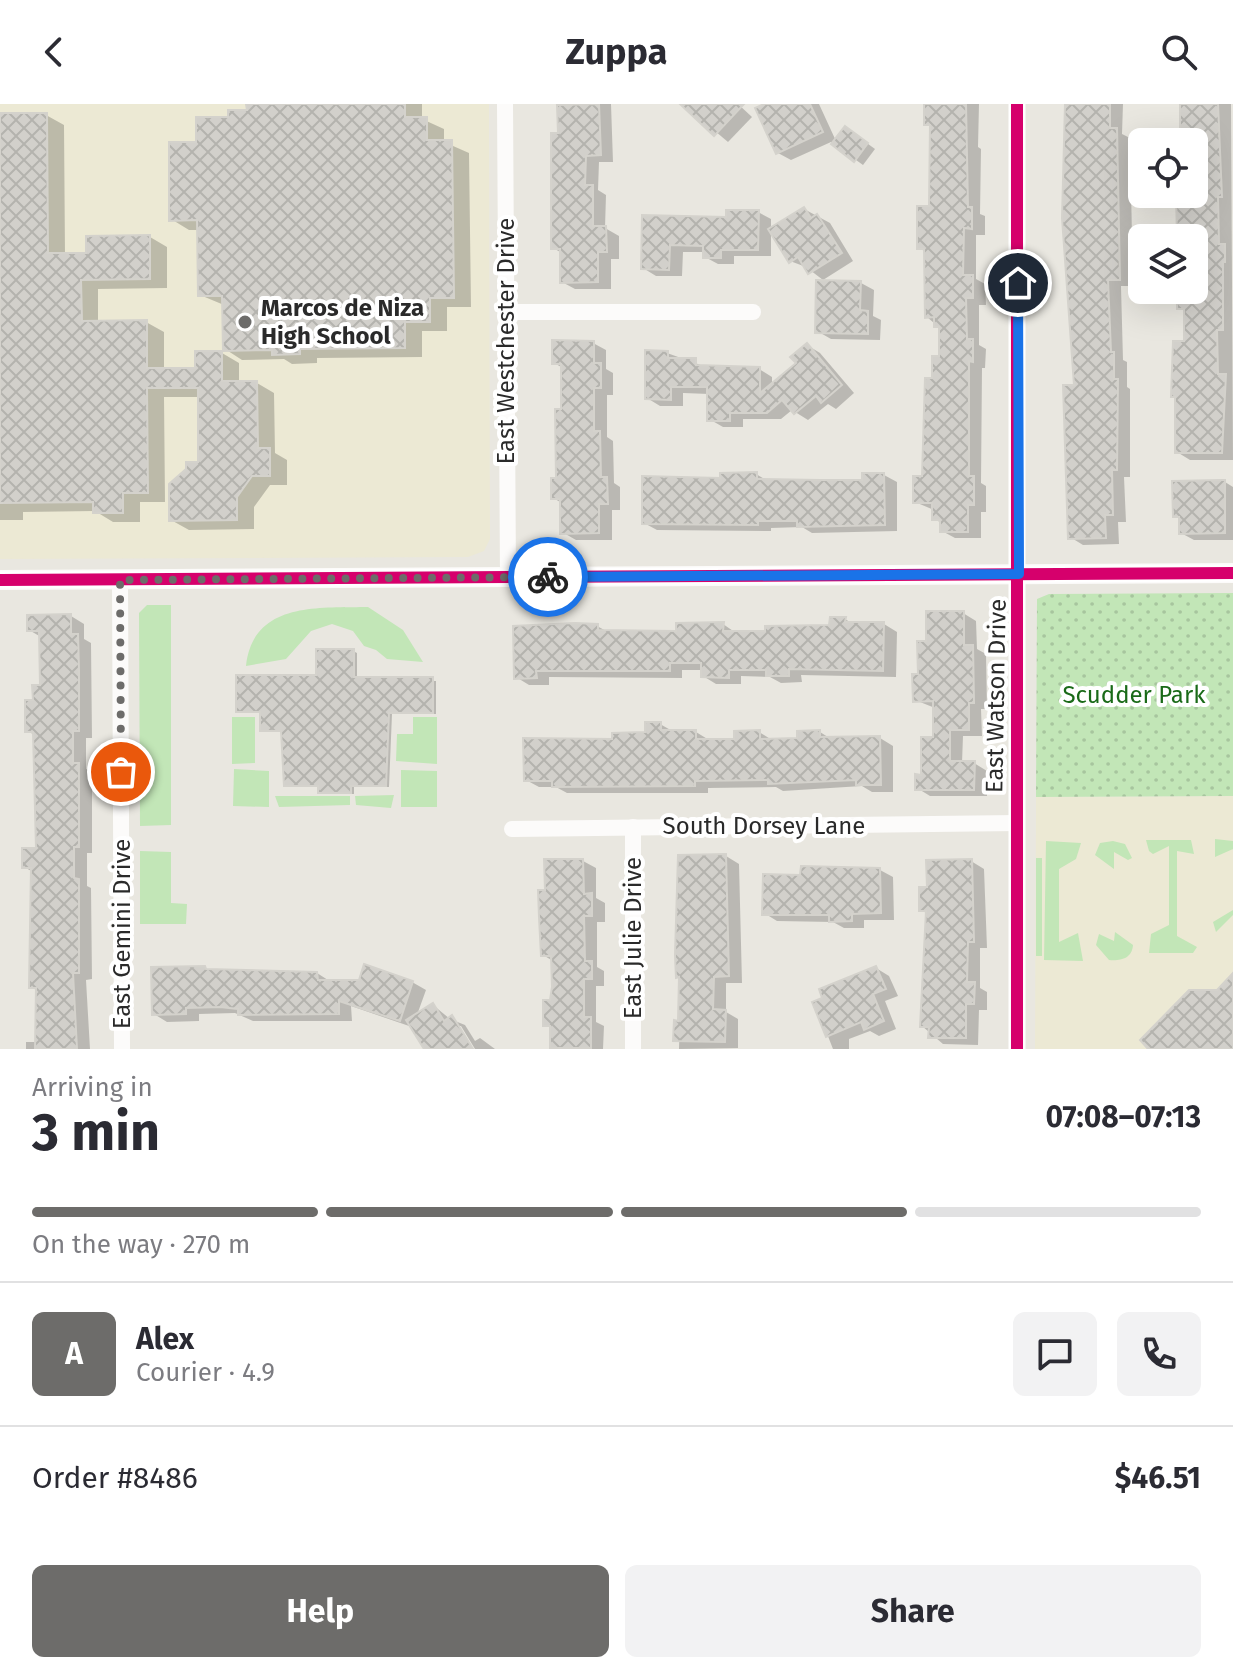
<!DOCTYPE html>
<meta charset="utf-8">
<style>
:root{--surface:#fff;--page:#f2f2f3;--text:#2b2b33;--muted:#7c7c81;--line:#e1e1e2;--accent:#6d6c6a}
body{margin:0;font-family:"Fira Sans",sans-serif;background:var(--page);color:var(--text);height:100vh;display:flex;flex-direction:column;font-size:30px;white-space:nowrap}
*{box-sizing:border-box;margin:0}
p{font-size:26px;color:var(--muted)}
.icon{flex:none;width:44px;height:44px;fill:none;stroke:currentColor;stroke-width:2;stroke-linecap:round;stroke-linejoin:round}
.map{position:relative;height:945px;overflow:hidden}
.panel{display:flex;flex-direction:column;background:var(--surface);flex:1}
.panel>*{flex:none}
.fabs{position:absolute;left:1128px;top:24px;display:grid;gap:16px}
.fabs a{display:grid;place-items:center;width:80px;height:80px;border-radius:12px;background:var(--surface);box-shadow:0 8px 32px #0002;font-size:40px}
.pin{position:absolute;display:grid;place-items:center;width:68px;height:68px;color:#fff;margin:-34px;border:4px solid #fff;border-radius:50%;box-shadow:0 2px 8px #0007}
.courier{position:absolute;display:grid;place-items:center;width:80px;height:80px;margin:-40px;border:6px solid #1a73e8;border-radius:50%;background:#fff;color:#222;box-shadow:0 2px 10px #0007}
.summary em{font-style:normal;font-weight:700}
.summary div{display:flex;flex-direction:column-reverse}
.summary{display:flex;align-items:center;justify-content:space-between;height:136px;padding:0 32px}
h1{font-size:52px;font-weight:700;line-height:60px}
.bar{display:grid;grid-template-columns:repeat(4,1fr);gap:12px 8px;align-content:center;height:96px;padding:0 32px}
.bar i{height:10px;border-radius:6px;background:var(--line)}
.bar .selected{background:var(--accent)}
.bar p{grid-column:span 4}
.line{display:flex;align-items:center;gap:20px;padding:0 32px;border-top:2px solid var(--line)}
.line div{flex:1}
.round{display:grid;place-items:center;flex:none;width:84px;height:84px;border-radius:12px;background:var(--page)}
.button{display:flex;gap:16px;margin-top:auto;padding:16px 32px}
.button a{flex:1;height:92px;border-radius:12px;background:var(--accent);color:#fff;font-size:32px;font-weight:700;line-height:92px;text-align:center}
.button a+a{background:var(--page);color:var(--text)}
header{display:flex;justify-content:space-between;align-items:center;height:104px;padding:0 32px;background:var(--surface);font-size:36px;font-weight:700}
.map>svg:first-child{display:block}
.education{fill:#ece9d4}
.grass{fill:#c2e6b7}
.park{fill:url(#park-dots)}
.shadow{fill:#0003}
.building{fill:url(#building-cross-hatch);stroke:#d4d2cc;stroke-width:2}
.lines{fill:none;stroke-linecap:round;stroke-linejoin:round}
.minor{stroke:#fcfbfa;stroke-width:16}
.tertiary{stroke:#fcfbfa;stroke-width:20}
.cycleway-casing{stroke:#fff;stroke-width:17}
.cycleway{stroke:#d6006c;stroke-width:12}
.done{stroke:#6d6c6a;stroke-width:8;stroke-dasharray:0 14.4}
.route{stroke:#1a73e8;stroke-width:10}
.poi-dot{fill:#6d6c6a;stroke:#fff;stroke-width:3}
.labels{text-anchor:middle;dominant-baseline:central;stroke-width:8;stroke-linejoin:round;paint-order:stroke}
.poi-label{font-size:24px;font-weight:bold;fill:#2a2a2a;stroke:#fff;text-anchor:start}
.street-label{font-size:24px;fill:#2a2a2a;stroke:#fff}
.park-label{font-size:24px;fill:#1a6a18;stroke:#fff}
</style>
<header><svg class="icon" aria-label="back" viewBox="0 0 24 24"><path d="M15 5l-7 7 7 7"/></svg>Zuppa<svg class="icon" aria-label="search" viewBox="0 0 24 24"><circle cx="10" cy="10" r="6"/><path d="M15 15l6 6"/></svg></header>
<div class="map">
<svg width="1233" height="945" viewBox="0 0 1233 945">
<defs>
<pattern id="park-dots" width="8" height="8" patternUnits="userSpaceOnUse" patternTransform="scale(2)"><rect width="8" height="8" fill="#c2e6b7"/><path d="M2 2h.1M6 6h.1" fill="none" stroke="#a7c59e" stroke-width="1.8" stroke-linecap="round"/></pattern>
<pattern id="building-cross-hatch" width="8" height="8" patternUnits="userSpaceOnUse" patternTransform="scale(2)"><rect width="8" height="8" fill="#d2d0cb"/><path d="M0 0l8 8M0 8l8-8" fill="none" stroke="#b4b3ae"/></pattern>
</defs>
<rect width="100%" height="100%" fill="#e9e7e0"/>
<g class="education">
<path d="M0 0H489L490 435 484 447 468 453 0 455Z"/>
<path d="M1233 692V945H1035L1036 693Z"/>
</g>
<g class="grass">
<path d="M147 501H171V721L140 722 139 509Z"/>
<path d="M368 503 403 526 423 558 387 555 376 546 364 542 353 527 332 520 311 527 286 555 246 562C253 497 320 504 368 503Z"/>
<path d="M232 613H255V659L232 660Z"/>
<path d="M413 613H437V660L396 657 397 630H413Z"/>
<path d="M234 665 269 667V703L233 702Z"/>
<path d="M401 666 437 667V703H401Z"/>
<path d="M394 691 391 704 356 701 355 692Z"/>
<path d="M275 692H350V701L279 703Z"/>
<path d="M1215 735 1233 737V811L1216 828 1213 818 1233 806V745L1215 753Z"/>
<path d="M1146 736H1191L1194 750 1177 747V832L1197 843 1193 849H1149L1151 830 1169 821V742L1153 750 1149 747Z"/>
<path d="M1046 737 1081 739 1076 755 1059 765V838L1078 829 1083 857 1044 856Z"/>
<path d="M1113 737 1125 740 1132 754 1128 756 1114 748V765L1095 751 1100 739Z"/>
<path d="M140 747 171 748V799L187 800 186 820H140Z"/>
<rect x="1036" y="754" width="6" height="98"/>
<path d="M1115 828 1133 841C1132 855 1120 857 1109 856L1096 841 1099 830 1114 837Z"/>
</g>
<path class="park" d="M1233 489V692L1036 693 1037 495 1049 490Z"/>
<g class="shadow">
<path d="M248 0H422V15L444 25V38L469 49 471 203H447V227H422V253L317 254V259L292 260 284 255 242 256 225 245 224 201 200 191 199 126H189L171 115 198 40 230 15 249 8Z"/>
<path d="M559 0H611L613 58H599L598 86 606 91 605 124 619 132V155H611V185H575L562 178V149L553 144Z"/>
<path d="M683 0H738L752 13 728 38Z"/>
<path d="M769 0H819L836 37 853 29 875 45 863 61 831 38 791 56 778 49Z"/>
<path d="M926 0H987H979L978 43 981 45 980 110 985 112V131H976V175L985 180 986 201H979V241L986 245 985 264H982L981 379 986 382V408H981V434H955L942 427V419L934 415V406L915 398 924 374 941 254V225L927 213 926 148 919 144 931 104 932 23 926 20Z"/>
<path d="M1067 0H1123L1122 30 1130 34 1133 182H1121L1123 256 1127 258V283L1130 285V373H1124L1126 418H1118L1119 440 1083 441 1070 433 1076 283 1063 90Z"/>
<path d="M1182 0H1231L1233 356H1190L1177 348V295L1173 292 1186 239V208L1179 203V186H1194V134H1179L1178 90H1194V38H1178L1182 35Z"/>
<path d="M0 11H46L64 21 65 151H88L150 133 167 143V184L98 185V218H146L164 228V266H197L222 249 239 259V279H257L274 289 275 349 287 356V381H270L254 403V425L189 426 171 416 200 360V293H164L165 398H140V418H113L95 407 23 408V416H0Z"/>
<path d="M804 105 830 119 853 157 823 176 806 163 790 157 771 126V152H734V160H718L705 153V148H683L682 172H656L643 164 644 113 728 115 758 108 771 115V126Z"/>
<path d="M861 179 874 186 873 212 881 216 880 236 831 235 817 227Z"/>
<path d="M593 239 606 246V265L613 269V291H607V333L613 337 614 379 620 383V406H612V436H576L562 428V399L553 394 558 376 563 264 554 259Z"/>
<path d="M807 241 820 249 854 289 836 305 828 300 808 316 792 306 781 315H743V323H723L709 315V290L683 289V302H660L647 294 667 249 709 264 759 265 772 273V281L799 259Z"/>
<path d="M756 370 768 377 864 378 884 371 897 378V427L812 429 802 423 771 424V427L657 426 644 419 722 376Z"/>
<path d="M1225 378 1233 383V436H1194L1181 429V416L1175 412Z"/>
<path d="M963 509 976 517 977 545 986 550 987 605H981L982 632H963L962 659H974L987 667V692H930L917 684 935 635V604L915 596 928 539Z"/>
<path d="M71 512 84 520V535L91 539 92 634H86V665L92 668V749H87V782L91 784 92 875 86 876 90 945H26V938H37L38 887 31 883 33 768 24 763 38 746 35 631 27 627 42 583 41 533 29 526Z"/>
<path d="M845 515 853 520H884L897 528 896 573 801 571 802 578 781 579 770 573 741 572V580H716L703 572V566H682V574L549 573V581H529L516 573 597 522 608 528 678 529 723 520 736 529 831 523Z"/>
<path d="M353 547 357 549V575L436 577V610H392L389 683H354V690H324L320 682H289L286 680 283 628 262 626V609L238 607 318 573Z"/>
<path d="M660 620 674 628H696L709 636 736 637 759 628 772 636H799L820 628 831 635 880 634 893 642V688H872L862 682 783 687 776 683 708 684V689H567L556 683H539L526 676 614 637 647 630Z"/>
<path d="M726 752 739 760 742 879H726V908L738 915V944L679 945 681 874 678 872Z"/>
<path d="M583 757 596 764V794L605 799V818H597V863L604 867V882H596V918L604 922 603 945H552V925L545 920 552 898 553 857 543 851 547 788Z"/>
<path d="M971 757 984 765 987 844H980V884L987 888V906H979L978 941 943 940 922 922 928 810 921 806 929 785Z"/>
<path d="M880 766 893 773 894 816H864V824H844L833 818 777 817 764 809 802 773Z"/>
<path d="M205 864 211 867 317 869 331 878H412L426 886 417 911 433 901 450 915 465 921 475 937 480 934 495 945H475L461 922H456L471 945H426L412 923 351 902 352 917H253L235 909 199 910V917L167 918 154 910Z"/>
<path d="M876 864 889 872 898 892 885 897 896 925 879 932 870 927 849 935V945H833L815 899Z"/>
</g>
<g class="building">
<path d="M246 0H405V13H427V36H452L454 194H430V218H405V244L300 245V250L272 251V246L223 247 222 192H198L197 116 169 117V38H196V13H228V6H247Z"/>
<path d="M599 0 601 51 586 52 585 81H593V122H606L607 148H598V178L560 179V145H551V29H558L557 1Z"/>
<path d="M680 0H744L714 32Z"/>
<path d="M764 0H810L823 28 776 50 755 4Z"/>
<path d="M924 0H966L968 103H972V125L964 124 963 171H973V194H966L967 235H973V258L969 257V372H974V401H968V428H940V416H932V399H913V372H922L925 274H932V252H939V223H934V213L925 214 924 145H917V102H929L930 21H924Z"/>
<path d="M1065 0H1110V24H1117L1120 176H1108L1111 248H1114V275H1118L1117 366H1112L1113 411H1105L1106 434 1068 435 1063 281H1074L1062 114Z"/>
<path d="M1180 0H1218L1222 93H1218L1219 140H1225V158H1223V226H1217L1218 270H1226L1222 349H1175V293H1171L1173 237H1184V205H1177V186H1194V134H1177L1176 90H1194V38H1180Z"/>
<path d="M0 9H47L48 149H86V132L150 131V175L81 176 82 217 147 216V264H195V247H222V277H257L258 344H270V372H252L237 393V416L169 417V380L186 365V358H198V284H147L148 389H123V409H93V398L0 399Z"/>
<path d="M845 22 868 39 854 58 831 40Z"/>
<path d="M804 103 811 114 817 110 842 149 808 170 798 153 789 159 768 125Z"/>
<path d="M726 106H759L758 146H721V154H703V142L670 141 669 166 641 165 642 111 726 113Z"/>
<path d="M816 176 861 177 860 206 868 207V230L815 229Z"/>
<path d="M552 236 594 237V259H601V284H594V327H600L601 373H607L608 400H599V429L560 430V395H551V374H556L555 305H561V260H552Z"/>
<path d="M807 239 842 281 821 299 816 292 794 310 782 296 767 309H730V317H707V283H671V296L645 295V246L668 247V254H696V261L760 263V289L796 259 790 253Z"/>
<path d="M757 368V375L820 376H862V369H884L885 421 797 423V417H758V421L642 420V372L720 374V369Z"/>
<path d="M1222 376H1225V429L1179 430V413H1173L1172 377Z"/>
<path d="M926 507H964V541H973L974 599H969V626H950V657H975L974 686H915V670L921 671V633H933V597L913 598 912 570H918L917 537H926Z"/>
<path d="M71 510V530H78L79 566V627H73V659H79V743H74V774L79 775V869H73L77 945H35L36 884H29L31 764H22V744H36L33 628H25V596H33L32 581H40L39 527H27V511Z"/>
<path d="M830 513H846L845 518H884L883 567 789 565V572H766V566H729V574L701 573V559H670V567H536L537 574 514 575 513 522 575 519 598 520V526L676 527V519L724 518 723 527H765V522L829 521Z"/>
<path d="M316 545H354V573H433V609H389L386 682H351V689H318V682H284L281 627H260V608H236V571H316Z"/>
<path d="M645 618H661V626H696V635H734V627L760 626V635L797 634V627L820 626V633L880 632 881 681H856V676L768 680V676L695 677V682L552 683V677H524L523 634 612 635V629L645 628Z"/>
<path d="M726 750 729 872 714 873 713 905 726 906 725 938 673 937 674 916 678 917 679 873 676 874 675 851 678 751Z"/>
<path d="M544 755H583L584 790 592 789V812H584L585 857H592V875H584V913H591V944H550V922H543V896H550L552 883 551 852H541L539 813 538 786H545Z"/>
<path d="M972 755 974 838H968L967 878H975L974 900H966V934H928L929 923H920L926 807H919V783H927L926 756Z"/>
<path d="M801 762 880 764 881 809 852 810V817L829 818V811H762L763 770 800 771Z"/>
<path d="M364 860 413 877 400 917 339 897V910L238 911V905L220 903 186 904V910L152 911 151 863 205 862 206 865 317 868 318 876H359Z"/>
<path d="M876 862 886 885 873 890 884 917 864 926 861 918 826 933 812 898 822 894 819 885Z"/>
<path d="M1233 869V945H1148L1140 936 1189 886H1217Z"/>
<path d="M433 899 444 917 452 911 473 945H424L406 916Z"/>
</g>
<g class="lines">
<g class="minor">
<path d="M505 0 508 473"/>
<path d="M1017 0V945"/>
<path d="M506 208H753"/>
<path d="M120 476 122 945"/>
<path d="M633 723V945"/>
<path d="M512 725 1017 719"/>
</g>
<path class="tertiary" d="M0 476 1233 469"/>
<defs>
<g id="cycleway">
<path d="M1017 0V945"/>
<path d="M0 476 1233 469"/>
</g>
</defs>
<use href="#cycleway" class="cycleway-casing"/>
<use href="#cycleway" class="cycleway"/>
</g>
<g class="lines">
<path class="done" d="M121 668 120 476 548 473"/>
<path class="route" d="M548 473 1019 470 1018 179"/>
</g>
<circle class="poi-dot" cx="245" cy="218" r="8"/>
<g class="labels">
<g class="poi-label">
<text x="261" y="204">Marcos de Niza<tspan x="261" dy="28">High School</tspan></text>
</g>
<g class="street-label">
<text transform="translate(506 237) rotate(-90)">East Westchester Drive</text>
<text transform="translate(996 592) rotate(-89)">East Watson Drive</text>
<text x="764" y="722">South Dorsey Lane</text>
<text transform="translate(122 830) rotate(-90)">East Gemini Drive</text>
<text transform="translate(633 834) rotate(-90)">East Julie Drive</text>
</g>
<g class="park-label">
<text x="1134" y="591">Scudder Park</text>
</g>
</g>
</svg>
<div class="fabs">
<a><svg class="icon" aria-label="locate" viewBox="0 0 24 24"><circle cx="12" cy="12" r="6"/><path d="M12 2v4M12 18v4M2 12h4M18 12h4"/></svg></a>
<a><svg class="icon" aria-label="layers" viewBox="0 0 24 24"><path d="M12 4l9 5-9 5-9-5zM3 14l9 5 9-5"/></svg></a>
</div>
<div class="pin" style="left:121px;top:668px;background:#ea580c"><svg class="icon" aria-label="bag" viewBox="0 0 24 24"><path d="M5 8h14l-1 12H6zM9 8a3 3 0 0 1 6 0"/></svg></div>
<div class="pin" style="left:1018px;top:179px;background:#1f2937"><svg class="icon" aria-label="home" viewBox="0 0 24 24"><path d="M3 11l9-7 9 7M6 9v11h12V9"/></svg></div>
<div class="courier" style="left:548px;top:473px"><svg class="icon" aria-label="bike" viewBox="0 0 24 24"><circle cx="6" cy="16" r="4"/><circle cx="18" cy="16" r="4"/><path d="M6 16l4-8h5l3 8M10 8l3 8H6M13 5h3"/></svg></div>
</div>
<section class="panel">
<div class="summary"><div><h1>3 min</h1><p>Arriving in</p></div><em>07:08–07:13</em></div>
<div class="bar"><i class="selected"></i><i class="selected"></i><i class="selected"></i><i></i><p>On the way · 270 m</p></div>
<div class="line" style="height:144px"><b class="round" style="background:var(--accent);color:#fff">A</b><div><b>Alex</b><p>Courier · 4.9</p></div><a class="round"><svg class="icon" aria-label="chat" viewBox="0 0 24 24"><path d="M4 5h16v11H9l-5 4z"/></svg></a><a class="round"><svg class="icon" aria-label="phone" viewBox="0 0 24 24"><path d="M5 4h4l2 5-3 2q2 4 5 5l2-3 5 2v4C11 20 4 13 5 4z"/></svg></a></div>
<div class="line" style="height:104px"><div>Order #8486</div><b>$46.51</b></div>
<div class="button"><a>Help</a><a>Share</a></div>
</section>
